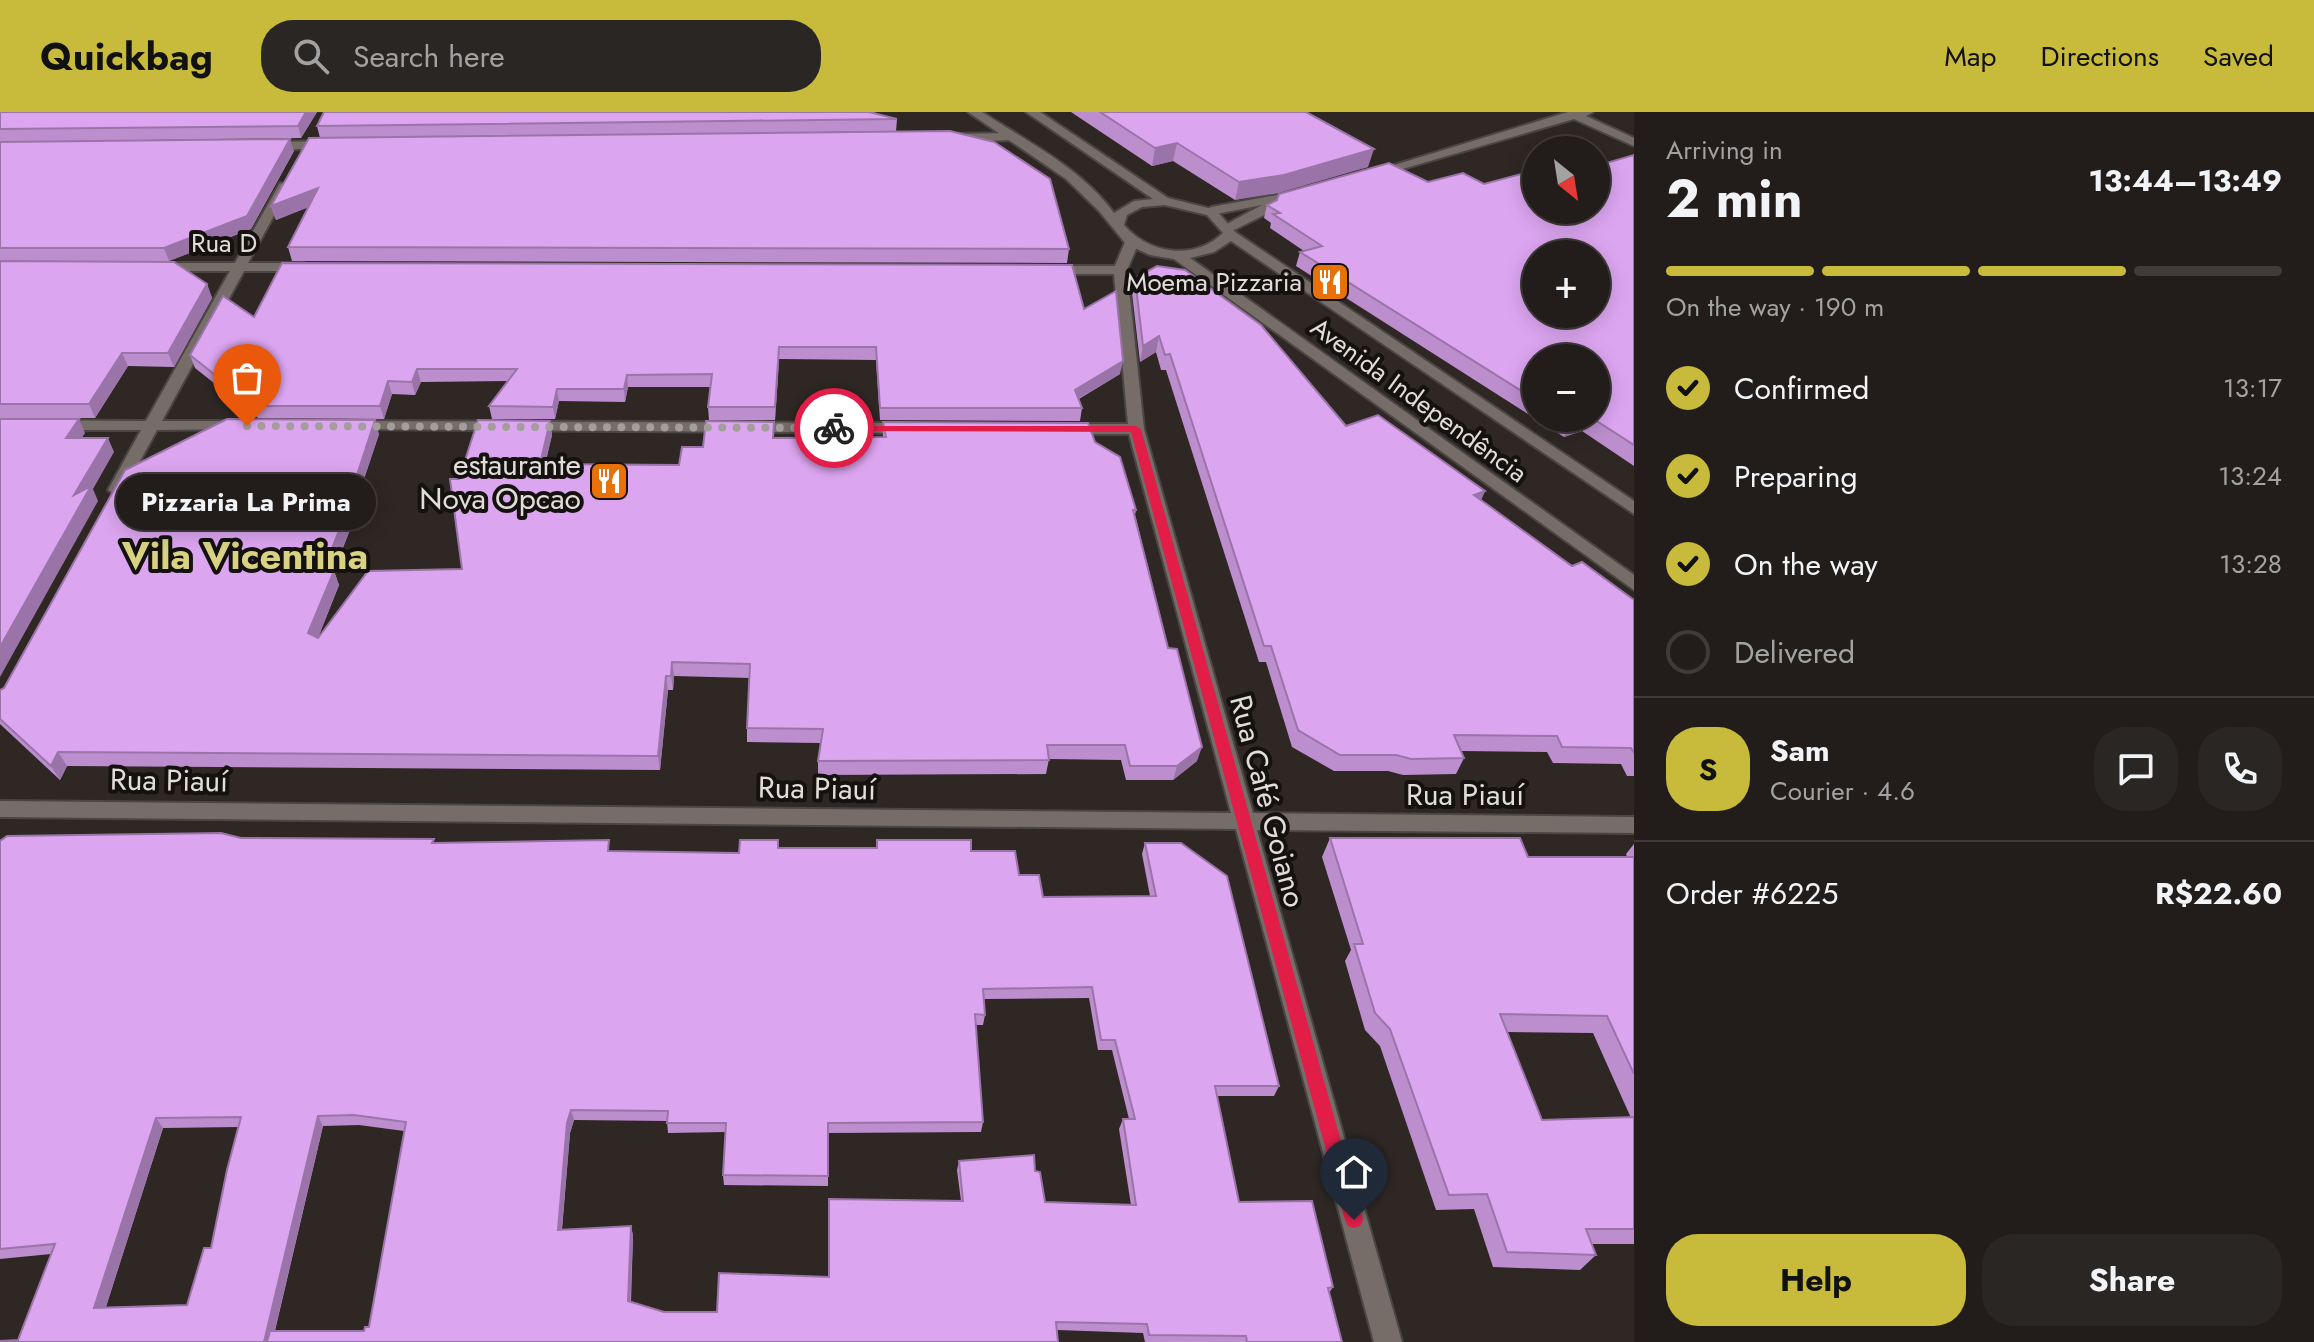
<!DOCTYPE html>
<meta charset="utf-8">
<style>
:root{--surface:#221d1b;--page:#2a2624;--text:#f1f3f6;--muted:#a2a2a3;--line:#3f3b3a;--accent:#c8bb3b}
body{margin:0;font-family:Jost,sans-serif;background:var(--page);color:var(--text);height:100vh;display:flex;flex-direction:column;font-size:30px;white-space:nowrap}
*{box-sizing:border-box;margin:0}
p{font-size:26px;color:var(--muted)}
.icon{flex:none;width:44px;height:44px;fill:none;stroke:currentColor;stroke-width:2;stroke-linecap:round;stroke-linejoin:round}
.map{position:relative;flex:1;overflow:hidden}
.side{display:flex;flex-direction:column;background:var(--surface);width:680px}
.side>*{flex:none}
.needle{width:52px;rotate:150deg}
.tools{position:absolute;left:1522px;top:24px;display:grid;gap:16px}
.tools a{display:grid;place-items:center;width:88px;height:88px;border-radius:50%;background:var(--surface);box-shadow:0 4px 20px #0003,0 0 0 2px var(--line);font-size:40px}
.pin{position:absolute;display:grid;place-items:center;width:68px;height:68px;color:#fff;margin:-82px -34px;border-radius:50% 50% 50% 0;rotate:-45deg;box-shadow:0 0 8px #0007}
.pin .icon{rotate:45deg}
.courier{position:absolute;display:grid;place-items:center;width:80px;height:80px;margin:-40px;border:6px solid #e11d48;border-radius:50%;background:#fff;color:#222;box-shadow:0 2px 10px #0007}
.bubble{position:absolute;height:56px;border-radius:28px;background:var(--surface);box-shadow:0 4px 20px #0003,0 0 0 2px var(--line);font-size:26px;font-weight:700;line-height:56px;text-align:center}
.headline em{font-style:normal;font-weight:700}
.headline div{display:flex;flex-direction:column-reverse}
.headline{display:flex;align-items:center;justify-content:space-between;height:136px;padding:0 32px}
h1{font-size:52px;font-weight:700;line-height:60px}
.bar{display:grid;grid-template-columns:repeat(4,1fr);gap:12px 8px;align-content:center;height:96px;padding:0 32px}
.bar i{height:10px;border-radius:6px;background:var(--line)}
.bar .on{background:var(--accent)}
.bar p{grid-column:span 4}
.line{display:flex;align-items:center;gap:20px;padding:0 32px;border-top:2px solid var(--line)}
.line div{flex:1}
.round{display:grid;place-items:center;flex:none;width:84px;height:84px;border-radius:32px;background:var(--page)}
ol{padding:0 32px;list-style:none}
li{display:flex;align-items:center;gap:24px;height:88px}
li p{margin-inline-start:auto}
li .icon{padding:8px;border-radius:50%;background:var(--accent);color:#111;stroke-width:4}
li:last-child{color:var(--muted)}
li i{width:44px;height:44px;border:4px solid var(--line);border-radius:50%}
.primary-button{display:flex;gap:16px;margin-top:auto;padding:16px 32px}
.primary-button a{flex:1;height:92px;border-radius:32px;background:var(--accent);color:#111;font-size:32px;font-weight:700;line-height:92px;text-align:center}
.primary-button a+a{background:var(--page);color:var(--text)}
header{display:flex;align-items:center;gap:48px;box-sizing:border-box;height:112px;padding:0 40px;background:var(--accent);color:#111}
header strong{font-size:38px}
nav{display:flex;gap:44px;margin-inline-start:auto;font-size:28px}
.search{width:560px;height:72px;background:var(--page);display:flex;align-items:center;gap:20px;box-sizing:border-box;padding:0 28px;border-radius:32px;color:var(--muted);font-size:30px}
main{display:flex;flex:1;min-height:0}
.map>svg:first-child{display:block}
.lines{fill:none;stroke-linecap:round;stroke-linejoin:round}
.minor-casing{stroke:#4b4543;stroke-width:4}
.tertiary-casing{stroke:#4b4543;stroke-width:4}
.minor{fill:#766d69;fill-rule:evenodd}
.tertiary{fill:#766d69;fill-rule:evenodd}
.wall{fill:#bd8ece;fill-rule:evenodd}
.shaded-wall{fill:#9a74a8}
.building{fill:#dca5f0;stroke:#9a74a8;stroke-width:2;fill-rule:evenodd}
.route{fill:#e11d48}
.done{stroke:#a39d9b;stroke-width:8;stroke-dasharray:0 14.4}
.labels{text-anchor:middle;dominant-baseline:central;stroke-width:8;stroke-linejoin:round;paint-order:stroke}
.far-street-label{font-size:26px;fill:#e2dddb;stroke:#14110f}
.far-poi-label{font-size:26px;fill:#e2dddb;stroke:#14110f;text-anchor:end}
.poi-label{font-size:30px;fill:#e2dddb;stroke:#14110f;text-anchor:end}
.street-label{font-size:30px;fill:#e2dddb;stroke:#14110f}
.district-label{font-size:38px;font-weight:bold;fill:#dad283;stroke:#14110f}
</style>
<header>
<strong>Quickbag</strong>
<div class="search"><svg class="icon" aria-label="search" viewBox="0 0 24 24"><circle cx="10" cy="10" r="6"/><path d="M15 15l6 6"/></svg>Search here</div>
<nav><a>Map</a><a>Directions</a><a>Saved</a></nav>
</header>
<main>
<div class="map">
<svg width="1634" height="1230" viewBox="0 0 1634 1230">
<rect width="100%" height="100%" fill="#2e2724"/>
<g class="lines">
<defs>
<g id="minor">
<path d="M1568 0H1593L1586 4 1634 26V34L1574 7 1375 65 1365 62Z"/>
<path d="M1012 21 1016 22V28L948 30 942 26 948 22Z"/>
<path d="M332 29 336 30V36L268 38 262 34 268 30Z"/>
<path d="M280 71 290 74 248 151H304L311 155 304 159H244L162 309H240L248 314 246 317 157 318 124 378 116 383 108 378 141 318H0V308L146 309 230 159H156L149 155 156 151H235Z"/>
<path d="M1298 79 1302 80V86L1268 92 1273 96 1272 99 1228 121 1221 117 1223 114 1262 93 1211 103 1205 99 1211 95Z"/>
<path d="M1132 126 1139 130 1127 158 1144 317 1253 701 1634 705V721L1257 718 1402 1230H1374L1236 717 0 705V689L1231 701 1129 322H1064L1056 317 1064 312H1128L1114 162H1048L1041 158 1048 154H1115L1125 130Z"/>
<path d="M352 309 908 311 916 316 908 321 346 317 344 314Z"/>
</g>
<path id="tertiary" d="M968 0H982C1028 30 1081 56 1114 101L1134 89 1153 87 1026 0H1040L1168 86 1216 98 1235 120 1634 389V402L1231 129 1214 140 1190 146 1634 463V478L1174 147 1150 143 1126 132 1099 99 1066 67ZM1165 93 1207 103 1223 121C1194 149 1149 142 1124 113L1127 103 1142 95Z"/>
</defs>
<use href="#minor" class="minor-casing"/>
<use href="#tertiary" class="tertiary-casing"/>
<use href="#minor" class="minor"/>
<use href="#tertiary" class="tertiary"/>
</g>
<g class="wall">
<path d="M0 0H317L301 26 0 30Z"/>
<path d="M324 0H876L872 1 897 7 896 19 522 24 1069 137 1067 151 292 149 288 135 308 95 276 108 271 94 320 26 317 14Z"/>
<path d="M1071 0H1306L1368 55 1235 88 1173 49 1152 54Z"/>
<path d="M0 30 294 39 251 117 169 149H19L207 172 212 186 174 255 128 254 95 306H0Z"/>
<path d="M1634 43V354L1582 319 1564 325 1296 154 1300 140 1304 139 1270 116 1271 111 1264 106 1267 93 1428 70 1484 72 1597 55ZM1536 246 1596 306H1536Z"/>
<path d="M1135 166 1346 314 1485 379 1481 388 1572 454 1634 488V664H1627L1621 652 1553 651 1547 640 1461 639 1464 646 1456 662 1403 663 1388 659H1334L1292 635 1266 550H1259L1166 258H1161L1156 240 1140 250 1132 181Z"/>
<path d="M1084 197 1120 262 1079 287 1082 296 1080 309 880 308 876 248 779 247 775 308H709L708 295 710 275H628L625 290 559 289 555 307H492L489 294 508 269 421 270 415 283 392 282 384 307 258 306 195 256 190 243 254 205Z"/>
<path d="M550 309 552 323 545 352 679 353 703 335 774 326 883 325V310L1095 330 1136 398 1135 403 1197 649 1173 668H1126L1121 648 1049 647 1046 662 818 663V649L821 631 747 630V616L750 566 674 564 673 578H668L660 658 67 654 60 668 0 612V578L379 322 363 370 366 377 334 459 339 473 318 526 462 457 459 367Z"/>
<path d="M241 726 435 731 611 739 739 741 778 736H876L877 728 971 739 1019 763 1043 785 1150 784 1142 742 1145 731 1279 974 1274 984H1217L1239 1090 1333 1175 1329 1181 1342 1230H1145L1143 1221 1057 1218 18 1228 51 1142 0 1147V729ZM1089 886 1098 938H1112L1129 1007H1123L1119 1017 1131 1093 1045 1090 1035 1059 959 1049 957 1058 961 1089 829 1165 717 1200H664L631 1190 633 1124 631 1114 562 1118 570 1021 574 1008 667 1009 668 1021 726 1020 723 1063 724 1073 828 1074V1021L981 1020 983 1010 976 913H983L985 903 984 887ZM359 1013 404 1019 369 1215 364 1219H275L323 1014ZM239 1015 211 1136 187 1193 106 1195 163 1016Z"/>
<path d="M1330 726 1528 745H1627L1626 742 1634 732V1132H1591L1596 1143 1580 1158 1493 1155 1474 1097 1436 1098 1380 934 1365 918 1345 849 1351 838 1322 745ZM1507 920 1593 921 1631 1006 1542 1008Z"/>
</g>
<g class="shaded-wall">
<path d="M306 0H317L301 26 298 14Z"/>
<path d="M290 27 294 39 251 117 169 149 164 136Z"/>
<path d="M1177 31 1173 49 1152 54 1155 36Z"/>
<path d="M1374 37 1368 55 1279 81 1235 88 1239 70Z"/>
<path d="M318 76 322 90 276 108 271 94Z"/>
<path d="M207 172 212 186 174 255 168 241Z"/>
<path d="M1159 224 1156 240 1140 250 1143 234Z"/>
<path d="M779 235V247L775 308V295Z"/>
<path d="M122 241 128 254 95 306 89 292Z"/>
<path d="M1123 249 1120 262 1073 290 1075 278Z"/>
<path d="M417 257 421 270 415 283 412 270Z"/>
<path d="M627 263 628 275 625 290 624 277Z"/>
<path d="M388 269 392 282 384 307 380 294Z"/>
<path d="M557 277 559 289 555 307 553 295Z"/>
<path d="M1584 306H1588L1582 319 1564 325 1571 310Z"/>
<path d="M79 307 85 321 73 340 66 326Z"/>
<path d="M375 308 379 322 363 370 366 377 329 470 334 459 339 473 314 535 308 521 323 459Z"/>
<path d="M550 309 552 323 542 366 540 352Z"/>
<path d="M108 326 114 340 93 377 98 389 0 565V535L74 383Z"/>
<path d="M1485 379 1478 395 1474 383Z"/>
<path d="M672 550 674 564 673 578 671 564Z"/>
<path d="M666 564 668 578 660 658 658 644Z"/>
<path d="M1202 635 1197 649 1173 668 1177 654Z"/>
<path d="M58 640 67 654 60 668 51 654Z"/>
<path d="M571 998 574 1008 570 1021 561 1127 558 1118 567 1011Z"/>
<path d="M318 1004 323 1014 272 1230H264Z"/>
<path d="M156 1006 163 1016 103 1204 94 1196Z"/>
<path d="M631 1114 633 1124 630 1197 628 1189Z"/>
</g>
<g class="building">
<path d="M0 0H306L298 14 0 17Z"/>
<path d="M324 0H869L897 7 317 14Z"/>
<path d="M1100 0H1306L1374 37 1284 63 1239 70 1177 31 1155 36Z"/>
<path d="M950 19 994 30 1050 67 1069 137 288 135 318 76 271 94 309 26Z"/>
<path d="M290 27 247 104 164 136H0V30Z"/>
<path d="M1634 43V333L1592 306H1596V246H1536V288L1300 140 1322 134 1273 102 1280 101 1267 93 1277 88 1279 82 1389 51 1428 70 1463 61 1484 72 1536 58V98H1596V54ZM1536 142H1596V202H1536Z"/>
<path d="M0 149 174 150 207 172 168 241H122L89 292H0Z"/>
<path d="M282 151 1072 153 1084 197 1116 179 1123 249 1075 278 1082 296H880L876 235H779L775 295H708L712 262 627 263 624 277H557L553 295 489 294 517 257H417L412 270 388 269 380 294H254L190 243 223 184 254 205Z"/>
<path d="M1157 154 1185 158 1261 213 1346 314 1378 303 1485 379 1474 383 1572 454 1582 450 1634 488V641L1631 636 1562 635 1557 624 1454 623 1464 646 1411 647 1396 643H1340L1298 618 1271 534H1264L1170 242 1165 243 1159 224 1143 234 1135 166Z"/>
<path d="M1564 306H1584L1571 310Z"/>
<path d="M0 307H79L66 326H108L74 383 91 374 0 535Z"/>
<path d="M227 307 375 308 357 363H361L323 459H334L308 521 318 526 368 459 462 457 450 367H459L478 308 550 309 540 352 679 353 682 335H703L706 309 774 310 773 326 886 325 883 310 1088 311 1095 330 1120 345 1136 398H1133L1168 536 1177 537 1202 635 1177 654H1130L1125 633H1047L1049 648 818 649 823 617 747 616 750 552 672 550 671 564H666L658 644 58 640 51 654 0 607V578L4 576 125 358Z"/>
<path d="M221 721 241 726 434 727 432 731 609 728 608 739 739 741 740 728H778V736H877V728H971V739H1015L1019 763H1039L1043 785 1156 784 1145 731H1181L1227 764 1279 974H1215L1239 1090 1312 1089 1333 1175 1328 1176 1342 1230H1247L1246 1224 1149 1223 1147 1212 1056 1210 1058 1230H267L270 1219H364L365 1215H369L406 1010 354 1003 318 1004 264 1230H0V1229L18 1228 55 1132 0 1137V729L7 724ZM1092 875 1101 928H1115L1135 1007H1123L1136 1093 1045 1090 1040 1060 1035 1059 1034 1043 959 1049 963 1089 829 1087V1165L719 1161 717 1200H664L628 1189 631 1114 558 1118 567 1011 571 998 668 999 667 1011H726L723 1063 828 1064V1011L983 1010 975 902 985 903 983 877ZM241 1005 227 1058 211 1136H204L187 1193 94 1196 156 1006Z"/>
<path d="M1330 726H1520L1528 745H1634V962L1607 904 1500 902 1542 1008 1634 1005V1117H1586L1596 1143 1507 1140 1487 1082 1449 1083 1390 917 1375 901 1354 832H1363Z"/>
</g>
<path class="route" d="M830 314H1136L1141 317 1363 1108 1360 1114 1354 1116 1348 1114 1345 1108 1131 320 834 319 829 316Z"/>
<g class="lines">
<path class="done" d="M247 314 834 316"/>
</g>
<defs>
<symbol id="restaurant-square" viewBox="-11 -11 22 22"><rect x="-9" y="-9" width="18" height="18" rx="4" fill="#e8710a" stroke="#14110f"/><path d="M-5-6h1v4h1v-4h1v4h1v-4h1v5L-1.5 .5V6h-2V.5L-5-1ZM5-6V6H3V1.5H1.5Q1.5-4 5-6Z" fill="#fff"/></symbol>
</defs>
<g fill-rule="evenodd">
<use href="#restaurant-square" x="1308" y="148" width="44" height="44"/>
<use href="#restaurant-square" x="587" y="347" width="44" height="44"/>
</g>
<g class="labels">
<g class="far-street-label">
<text x="224" y="131">Rua D</text>
<text transform="translate(1419 288) rotate(36)">Avenida Independência</text>
</g>
<g class="far-poi-label">
<text x="1302" y="170">Moema Pizzaria</text>
</g>
<g class="poi-label">
<text x="581" y="352">estaurante<tspan x="581" dy="34">Nova Opcao</tspan></text>
</g>
<g class="street-label">
<text transform="translate(169 668) rotate(1)">Rua Piauí</text>
<text transform="translate(817 676) rotate(1)">Rua Piauí</text>
<text x="1465" y="682">Rua Piauí</text>
<text transform="translate(1268 689) rotate(75)">Rua Café Goiano</text>
</g>
<g class="district-label">
<text x="245" y="443">Vila Vicentina</text>
</g>
</g>
</svg>
<div class="tools">
<a><svg class="needle" viewBox="-14 -14 28 28"><path d="M0-13l5 13h-10z" fill="#e53935"/><path d="M0 13l5-13h-10z" fill="#a2a2a3"/></svg></a>
<a>+</a>
<a>−</a>
</div>
<div class="pin" style="left:247px;top:314px;background:#ea580c"><svg class="icon" aria-label="bag" viewBox="0 0 24 24"><path d="M5 8h14l-1 12H6zM9 8a3 3 0 0 1 6 0"/></svg></div>
<div class="pin" style="left:1354px;top:1108px;background:#1f2937"><svg class="icon" aria-label="home" viewBox="0 0 24 24"><path d="M3 11l9-7 9 7M6 9v11h12V9"/></svg></div>
<div class="courier" style="left:834px;top:316px"><svg class="icon" aria-label="bike" viewBox="0 0 24 24"><circle cx="6" cy="16" r="4"/><circle cx="18" cy="16" r="4"/><path d="M6 16l4-8h5l3 8M10 8l3 8H6M13 5h3"/></svg></div>
<div class="bubble" style="left:116px;top:362px;width:260px">Pizzaria La Prima</div>
</div>
<section class="side">
<div class="headline"><div><h1>2 min</h1><p>Arriving in</p></div><em>13:44–13:49</em></div>
<div class="bar"><i class="on"></i><i class="on"></i><i class="on"></i><i></i><p>On the way · 190 m</p></div>
<ol>
<li><svg class="icon" aria-label="check" viewBox="0 0 24 24"><path d="M5 12l5 5 9-10"/></svg>Confirmed<p>13:17</p></li>
<li><svg class="icon" aria-label="check" viewBox="0 0 24 24"><path d="M5 12l5 5 9-10"/></svg>Preparing<p>13:24</p></li>
<li><svg class="icon" aria-label="check" viewBox="0 0 24 24"><path d="M5 12l5 5 9-10"/></svg>On the way<p>13:28</p></li>
<li><i></i>Delivered</li>
</ol>
<div class="line" style="height:144px"><b class="round" style="background:var(--accent);color:#111">S</b><div><b>Sam</b><p>Courier · 4.6</p></div><a class="round"><svg class="icon" aria-label="chat" viewBox="0 0 24 24"><path d="M4 5h16v11H9l-5 4z"/></svg></a><a class="round"><svg class="icon" aria-label="phone" viewBox="0 0 24 24"><path d="M5 4h4l2 5-3 2q2 4 5 5l2-3 5 2v4C11 20 4 13 5 4z"/></svg></a></div>
<div class="line" style="height:104px"><div>Order #6225</div><b>R$22.60</b></div>
<div class="primary-button"><a>Help</a><a>Share</a></div>
</section>
</main>
